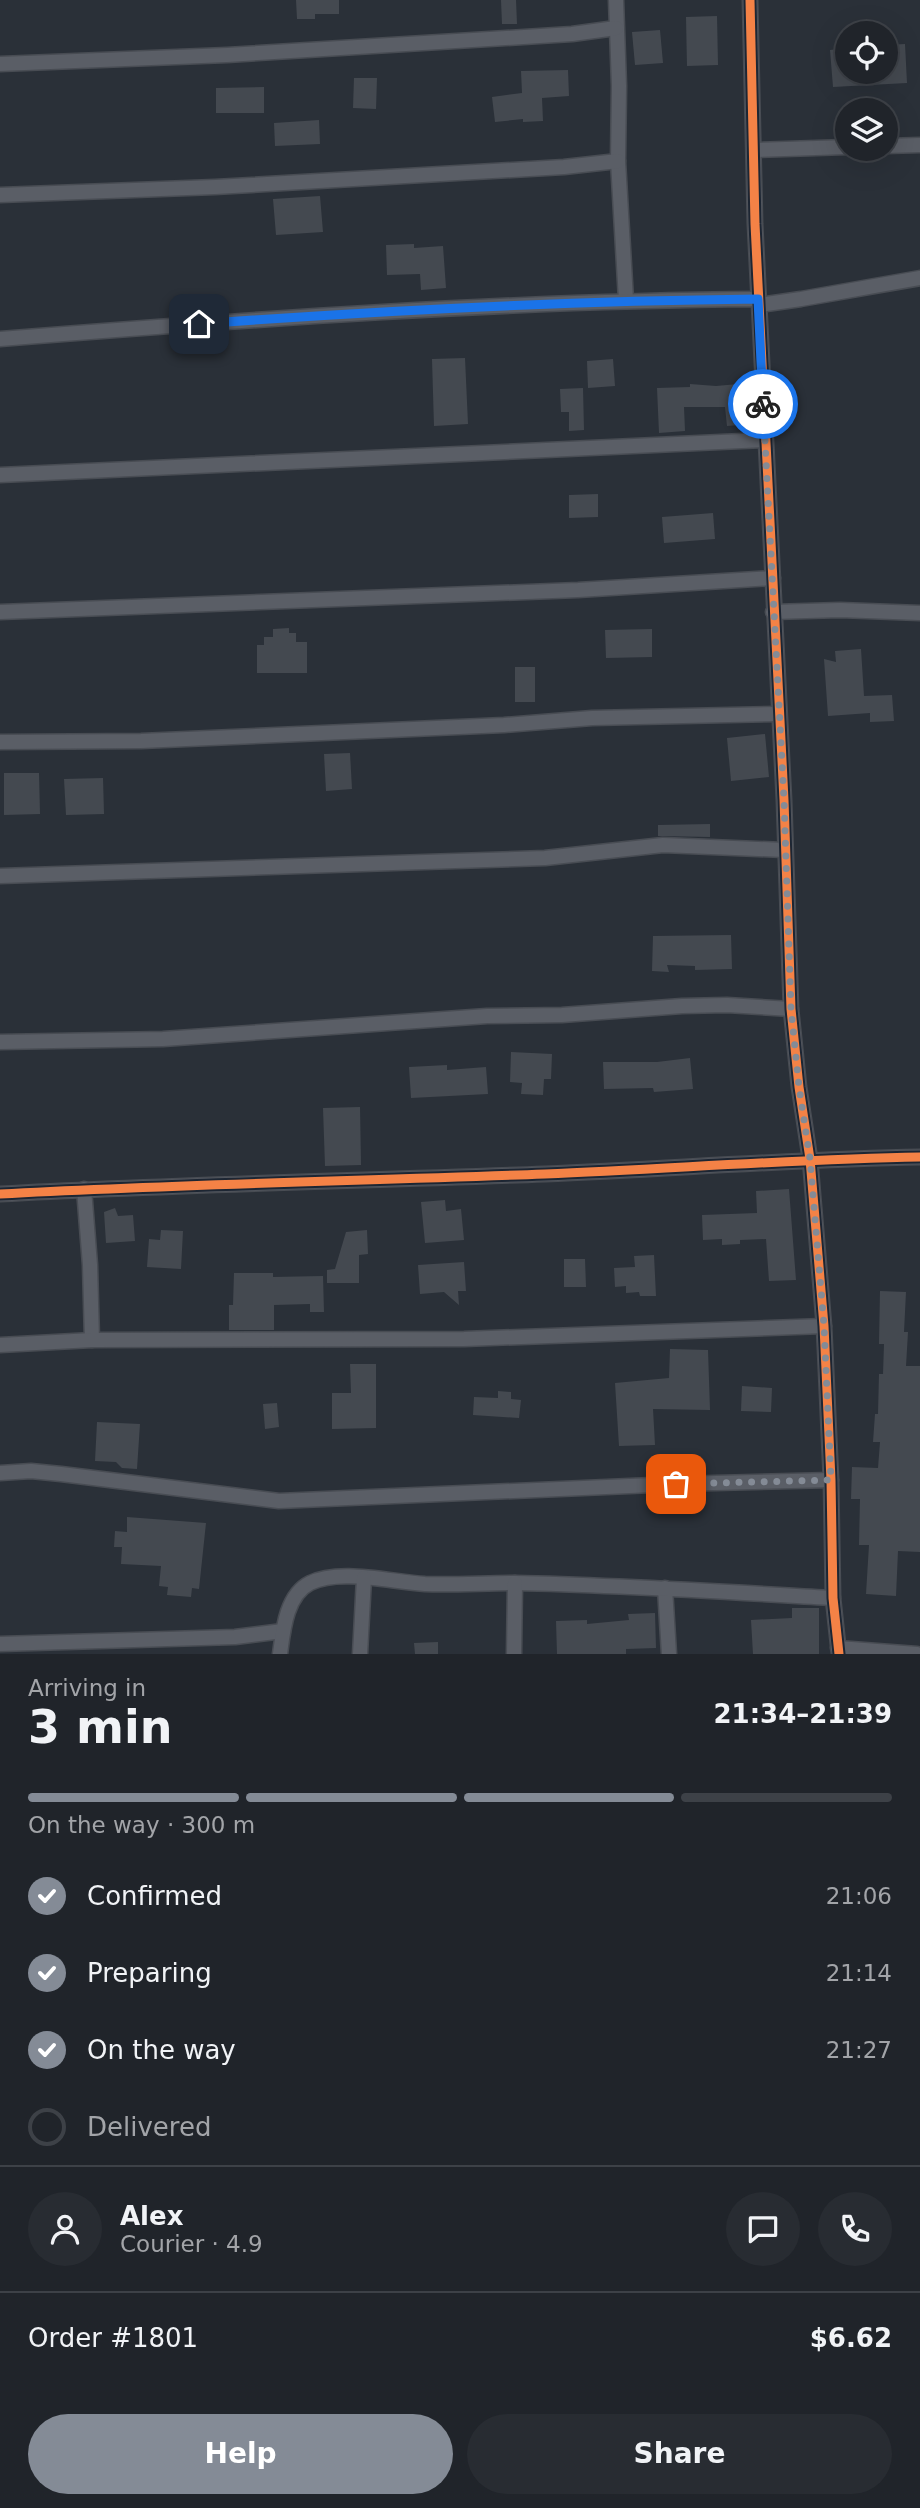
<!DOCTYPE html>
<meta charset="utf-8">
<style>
:root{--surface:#20242a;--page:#282c32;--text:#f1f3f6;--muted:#a2a4a8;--line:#3d4147;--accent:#848b96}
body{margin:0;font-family:"DejaVu Sans",sans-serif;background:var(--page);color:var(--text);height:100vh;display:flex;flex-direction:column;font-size:26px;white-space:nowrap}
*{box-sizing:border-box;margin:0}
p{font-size:23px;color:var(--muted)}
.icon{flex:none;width:38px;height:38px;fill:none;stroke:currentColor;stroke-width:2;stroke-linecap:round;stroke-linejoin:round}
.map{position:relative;height:1654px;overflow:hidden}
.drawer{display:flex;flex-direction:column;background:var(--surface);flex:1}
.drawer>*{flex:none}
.fabs{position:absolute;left:835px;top:21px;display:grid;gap:14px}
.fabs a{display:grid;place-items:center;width:63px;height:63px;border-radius:50%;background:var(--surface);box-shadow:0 7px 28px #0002,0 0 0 2px var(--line);font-size:35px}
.pin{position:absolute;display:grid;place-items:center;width:60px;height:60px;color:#fff;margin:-30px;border-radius:14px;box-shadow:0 4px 10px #0006}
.courier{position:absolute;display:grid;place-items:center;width:70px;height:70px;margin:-35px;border:5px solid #1a73e8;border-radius:50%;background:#fff;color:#222;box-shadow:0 2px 9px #0007}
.overview em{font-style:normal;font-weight:700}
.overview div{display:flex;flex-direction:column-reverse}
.overview{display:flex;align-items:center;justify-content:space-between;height:119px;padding:0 28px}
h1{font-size:46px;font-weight:700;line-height:52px}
.bar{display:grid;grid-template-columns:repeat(4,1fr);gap:10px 7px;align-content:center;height:84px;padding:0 28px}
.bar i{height:9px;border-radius:5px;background:var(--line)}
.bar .active{background:var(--accent)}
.bar p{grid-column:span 4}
.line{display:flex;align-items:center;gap:18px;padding:0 28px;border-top:2px solid var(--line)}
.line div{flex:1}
.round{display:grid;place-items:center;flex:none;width:74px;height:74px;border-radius:37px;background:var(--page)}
ol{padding:0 28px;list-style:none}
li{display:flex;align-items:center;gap:21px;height:77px}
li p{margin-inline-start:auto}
li .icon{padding:7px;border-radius:50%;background:var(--accent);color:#fff;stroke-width:4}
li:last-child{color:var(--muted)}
li i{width:38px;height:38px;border:4px solid var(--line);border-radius:50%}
.action{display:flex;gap:14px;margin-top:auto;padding:14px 28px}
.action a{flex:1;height:80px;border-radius:42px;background:var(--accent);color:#fff;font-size:28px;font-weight:700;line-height:80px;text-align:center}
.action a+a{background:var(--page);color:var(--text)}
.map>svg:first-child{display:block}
.building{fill:#444950}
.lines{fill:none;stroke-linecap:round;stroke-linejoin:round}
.minor-casing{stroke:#484c53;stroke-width:17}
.minor{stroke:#5a5e66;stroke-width:14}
.cycleway-casing{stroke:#1d2633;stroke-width:13}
.cycleway{stroke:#f48246;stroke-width:9}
.done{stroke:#848b96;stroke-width:7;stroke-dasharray:0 12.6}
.route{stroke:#1a73e8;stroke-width:9}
</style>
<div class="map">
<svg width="920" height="1654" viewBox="0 0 920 1654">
<rect width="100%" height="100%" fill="#2a3038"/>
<g class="building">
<path d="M296 0H339V14H315V19H297Z"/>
<path d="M501 0H516L517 24H502Z"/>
<path d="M717 16 718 65 687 66 686 17Z"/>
<path d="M660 30 663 63 635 65 632 32Z"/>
<path d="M905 44 907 83 833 87 830 50 847 48V72H886V45Z"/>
<path d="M568 70 569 96 542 98 543 121 523 122V119L495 122 492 97 522 93 521 71Z"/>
<path d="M354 78H377L376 109 353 108Z"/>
<path d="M264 87V113H216V88Z"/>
<path d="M319 120 320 144 275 146 274 123Z"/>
<path d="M320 196 323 232 276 235 273 199Z"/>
<path d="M414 244V248L443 246 446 288 421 290 420 274 387 275 386 245Z"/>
<path d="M465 358 468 424 434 426 432 359Z"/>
<path d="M613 359 615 386 588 388 587 361Z"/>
<path d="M749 383 753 424 727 426 725 407H684L685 431 659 433 657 388 690 387V384L716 386Z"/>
<path d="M583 388 584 430 569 431V412H561L560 389Z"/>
<path d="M598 494V517L569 518V495Z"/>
<path d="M713 513 715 539 664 543 662 517Z"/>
<path d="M289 628V633H296V642H307V673H257V645H264V637H273V629Z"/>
<path d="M652 629V657L606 658 605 630Z"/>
<path d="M861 649 864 696 892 695 894 721 870 722V713L828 716 824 659 836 662 835 651Z"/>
<rect x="515" y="667" width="20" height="35"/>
<path d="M765 734 769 777 731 781 727 738Z"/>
<path d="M350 753 352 789 326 791 324 754Z"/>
<path d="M4 773H39L40 814 4 815Z"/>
<path d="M103 778 104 814 66 815 64 779Z"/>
<path d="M710 824V837L658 836V825Z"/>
<path d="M731 935 732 969 695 970V966L667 965 669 972 652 971 653 936Z"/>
<path d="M511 1052 552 1054 551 1079H544L543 1095 521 1094 522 1083 510 1082Z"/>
<path d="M690 1058 693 1089 654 1092 653 1088 604 1089 603 1062H657Z"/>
<path d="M447 1065V1070L486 1067 488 1094 411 1098 409 1067Z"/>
<path d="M360 1107 361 1165 325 1166 323 1108Z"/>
<path d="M789 1189 796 1280 769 1281 766 1239 740 1240V1244L722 1245V1239L703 1240 702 1215 757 1213 756 1191Z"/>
<path d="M445 1200 446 1211 461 1209 464 1240 425 1243 421 1202Z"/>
<path d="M115 1208 118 1216 133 1215 135 1241 106 1243 104 1212Z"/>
<path d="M161 1230 183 1231 181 1269 147 1267 149 1239 160 1240Z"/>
<path d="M367 1230 368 1254 359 1255V1283H327V1270L335 1269 346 1232Z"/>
<path d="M654 1255 656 1296H640L639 1292 626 1293V1286L615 1287 614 1268 635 1267 634 1256Z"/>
<path d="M564 1259H585L586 1287H564Z"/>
<path d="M464 1262 466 1291H458L459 1305 444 1292 420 1294 418 1265Z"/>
<path d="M234 1273H273V1277L323 1276 324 1312H310V1304L274 1305V1330H229V1305H233Z"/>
<path d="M880 1291 906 1292 904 1332H908L906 1366H920V1552L898 1551 896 1596 866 1594 869 1545H859L860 1499H851L852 1467 878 1468 880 1442H873L875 1414H878L879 1374H883L884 1344H879Z"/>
<path d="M670 1349 708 1350 710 1410 653 1409 655 1445 619 1446 615 1383 669 1378Z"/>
<path d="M350 1364H376V1428L332 1429V1393H351Z"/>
<path d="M742 1386 772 1388 771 1412 741 1411Z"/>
<path d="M498 1391 511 1392V1399L521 1400 519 1418 473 1415 474 1397 498 1398Z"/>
<path d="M277 1403 279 1427 265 1429 263 1404Z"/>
<path d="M97 1422 140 1424 137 1469 122 1468 116 1462 95 1461Z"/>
<path d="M127 1517 206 1523 199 1589 192 1588 191 1597 167 1595 168 1587 159 1586 161 1566 121 1564 122 1547H114L115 1531 127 1532Z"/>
<path d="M792 1608H819V1654H753L751 1620 792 1618Z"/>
<path d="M655 1613 656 1648 626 1649V1654H557L556 1621 587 1620V1624L629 1620 628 1614Z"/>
<path d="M438 1642V1654H415L414 1643Z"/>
</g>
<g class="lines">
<defs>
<g id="minor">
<path d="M616 0 619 86 618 161 626 300"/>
<path d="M750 0 755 224 784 800 791 1009 799 1087 810 1159 824 1326 831 1480 833 1598 839 1654"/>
<path d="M0 64 227 55 572 34 616 28"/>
<path d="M886 146 920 145"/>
<path d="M754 150 847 147"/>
<path d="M0 195 215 187 564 167 618 161"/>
<path d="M0 339C252 319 505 301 758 299L759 305 801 299 920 278"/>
<path d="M0 475 765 440"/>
<path d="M0 612 578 590 773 578"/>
<path d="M773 612 840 610 920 613"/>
<path d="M0 742 141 741 504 725 592 718 778 714"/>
<path d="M0 876 545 858 663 845 784 850"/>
<path d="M0 1042 163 1039 487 1016 562 1015 682 1006 727 1005 791 1009"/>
<path d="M84 1189 90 1265 92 1340"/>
<path d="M0 1194C181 1184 363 1181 545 1174 670 1169 795 1159 920 1157"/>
<path d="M0 1345 92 1340 464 1339 824 1326"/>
<path d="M0 1473 31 1471 61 1474 279 1501 676 1484 831 1480"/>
<path d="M665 1588 669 1654"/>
<path d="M0 1644 235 1637 283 1631"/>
<path d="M838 1648 917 1654"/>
<path d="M280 1654C283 1631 286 1595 310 1583 340 1568 391 1582 425 1584 455 1585 485 1583 515 1583 621 1585 727 1592 833 1598"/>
<path d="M360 1654 364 1578"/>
<path d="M514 1654 515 1583"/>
</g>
</defs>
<use href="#minor" class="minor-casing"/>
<use href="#minor" class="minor"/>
<defs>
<g id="cycleway">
<path d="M750 0 755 224 784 800 791 1009 799 1087 810 1159 824 1326 831 1480 833 1598 839 1654"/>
<path d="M0 1194C181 1184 363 1181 545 1174 670 1169 795 1159 920 1157"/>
</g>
</defs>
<use href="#cycleway" class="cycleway-casing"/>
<use href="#cycleway" class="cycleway"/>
</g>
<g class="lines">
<path class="done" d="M676 1484 831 1480 824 1326 810 1159 799 1087 791 1009 784 800 763 404"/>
<path class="route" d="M199 324C385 310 572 301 758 299L763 404"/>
</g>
</svg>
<div class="fabs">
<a><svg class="icon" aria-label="locate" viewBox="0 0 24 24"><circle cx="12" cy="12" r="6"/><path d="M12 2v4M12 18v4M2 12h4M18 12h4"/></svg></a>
<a><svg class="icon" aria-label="layers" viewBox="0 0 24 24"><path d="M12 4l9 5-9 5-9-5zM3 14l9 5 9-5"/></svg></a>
</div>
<div class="pin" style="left:676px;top:1484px;background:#ea580c"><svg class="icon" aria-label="bag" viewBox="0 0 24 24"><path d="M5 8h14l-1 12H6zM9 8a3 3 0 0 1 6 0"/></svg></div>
<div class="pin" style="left:199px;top:324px;background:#1f2937"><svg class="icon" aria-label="home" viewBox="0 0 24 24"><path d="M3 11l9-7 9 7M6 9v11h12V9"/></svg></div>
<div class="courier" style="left:763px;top:404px"><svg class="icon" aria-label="bike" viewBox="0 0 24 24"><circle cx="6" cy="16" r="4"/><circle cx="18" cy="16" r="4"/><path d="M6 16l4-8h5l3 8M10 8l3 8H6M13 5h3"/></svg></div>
</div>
<section class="drawer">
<div class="overview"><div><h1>3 min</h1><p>Arriving in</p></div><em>21:34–21:39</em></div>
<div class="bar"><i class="active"></i><i class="active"></i><i class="active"></i><i></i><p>On the way · 300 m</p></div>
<ol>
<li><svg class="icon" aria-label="check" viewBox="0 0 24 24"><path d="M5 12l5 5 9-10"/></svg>Confirmed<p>21:06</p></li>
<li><svg class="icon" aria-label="check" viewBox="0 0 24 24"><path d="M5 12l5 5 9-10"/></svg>Preparing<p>21:14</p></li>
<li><svg class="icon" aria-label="check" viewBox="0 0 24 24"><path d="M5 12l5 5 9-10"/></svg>On the way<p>21:27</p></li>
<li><i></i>Delivered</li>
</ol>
<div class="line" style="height:126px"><a class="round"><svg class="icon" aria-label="person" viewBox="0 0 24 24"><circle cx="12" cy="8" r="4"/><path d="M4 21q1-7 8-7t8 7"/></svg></a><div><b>Alex</b><p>Courier · 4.9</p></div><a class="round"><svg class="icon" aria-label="chat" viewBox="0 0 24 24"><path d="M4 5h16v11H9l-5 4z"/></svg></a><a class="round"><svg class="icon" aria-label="phone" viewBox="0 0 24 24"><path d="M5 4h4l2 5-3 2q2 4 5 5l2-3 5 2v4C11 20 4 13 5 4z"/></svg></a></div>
<div class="line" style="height:91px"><div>Order #1801</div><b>$6.62</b></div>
<div class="action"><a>Help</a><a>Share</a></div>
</section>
